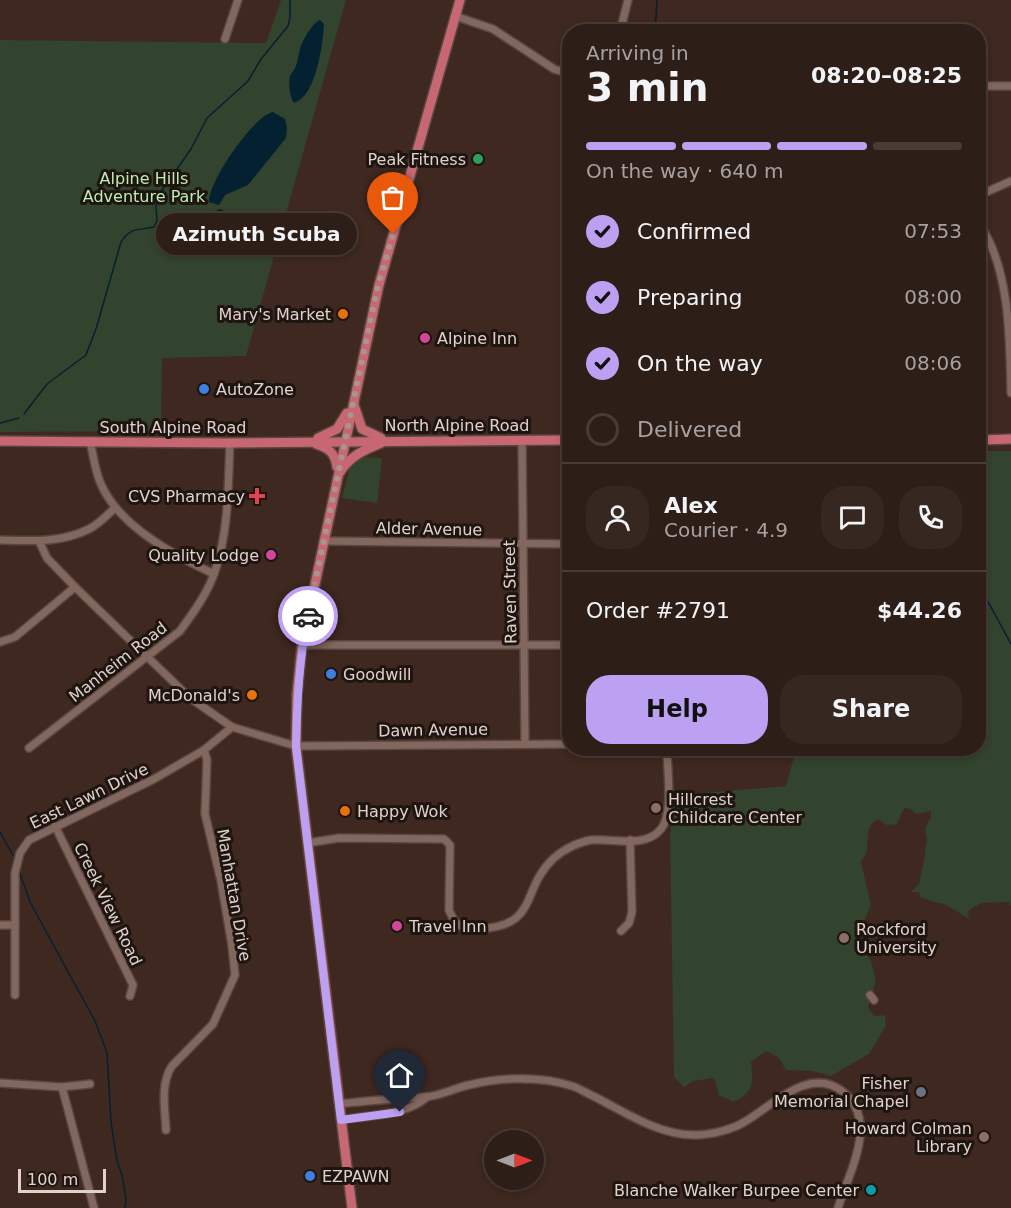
<!DOCTYPE html>
<meta charset="utf-8">
<style>
:root{--surface:#2e1e18;--page:#362721;--text:#f1f3f6;--muted:#a7a2a2;--line:#493c37;--accent:#bca0f2}
body{margin:0;font-family:"DejaVu Sans",sans-serif;background:var(--page);color:var(--text);height:100vh;display:flex;flex-direction:column;font-size:22px;white-space:nowrap}
*{box-sizing:border-box;margin:0}
p{font-size:20px;color:var(--muted)}
.icon{flex:none;width:33px;height:33px;fill:none;stroke:currentColor;stroke-width:2;stroke-linecap:round;stroke-linejoin:round}
.map{position:relative;flex:1;overflow:hidden}
.details{position:absolute;left:562px;top:24px;width:424px;height:732px;display:flex;flex-direction:column;background:var(--surface);border-radius:24px;box-shadow:0 3px 9px #0003,0 0 0 2px var(--line)}
.details>*{flex:none}
.needle{width:39px;rotate:90deg}
.buttons{position:absolute;left:484px;top:1130px;display:grid;gap:12px}
.buttons a{display:grid;place-items:center;width:60px;height:60px;border-radius:50%;background:var(--surface);box-shadow:0 3px 9px #0003,0 0 0 2px var(--line);font-size:30px}
.scale{position:absolute;left:18px;bottom:15px;width:88px;box-sizing:border-box;padding-left:6px;border:3px solid #e0d1cc;border-top:0;font-size:16px;line-height:21px;white-space:nowrap;color:#e0d1cc;-webkit-text-stroke:4px #1e1410;paint-order:stroke}
.pin{position:absolute;display:grid;place-items:center;width:51px;height:51px;color:#fff;margin:-62px -26px;border-radius:50% 50% 50% 0;rotate:-45deg;box-shadow:0 0 6px #0007}
.pin .icon{rotate:45deg}
.courier{position:absolute;display:grid;place-items:center;width:60px;height:60px;margin:-30px;border:4px solid #bca0f2;border-radius:50%;background:#fff;color:#222;box-shadow:0 2px 8px #0007}
.bubble{position:absolute;height:42px;border-radius:21px;background:var(--surface);box-shadow:0 3px 9px #0003,0 0 0 2px var(--line);font-size:20px;font-weight:700;line-height:42px;text-align:center}
.headline em{font-style:normal;font-weight:700}
.headline div{display:flex;flex-direction:column-reverse}
.headline{display:flex;align-items:center;justify-content:space-between;height:102px;padding:0 24px}
h1{font-size:39px;font-weight:700;line-height:45px}
.bar{display:grid;grid-template-columns:repeat(4,1fr);gap:9px 6px;align-content:center;height:72px;padding:0 24px}
.bar i{height:8px;border-radius:4px;background:var(--line)}
.bar .active{background:var(--accent)}
.bar p{grid-column:span 4}
.line{display:flex;align-items:center;gap:15px;padding:0 24px;border-top:2px solid var(--line)}
.line div{flex:1}
.round{display:grid;place-items:center;flex:none;width:63px;height:63px;border-radius:24px;background:var(--page)}
ol{padding:0 24px;list-style:none}
li{display:flex;align-items:center;gap:18px;height:66px}
li p{margin-inline-start:auto}
li .icon{padding:6px;border-radius:50%;background:var(--accent);color:#111;stroke-width:4}
li:last-child{color:var(--muted)}
li i{width:33px;height:33px;border:3px solid var(--line);border-radius:50%}
.action{display:flex;gap:12px;margin-top:auto;padding:12px 24px}
.action a{flex:1;height:69px;border-radius:24px;background:var(--accent);color:#111;font-size:24px;font-weight:700;line-height:69px;text-align:center}
.action a+a{background:var(--page);color:var(--text)}
.map>svg:first-child{display:block}
.green{fill:#32432e}
.water{fill:#042132}
.lines{fill:none;stroke-linecap:round;stroke-linejoin:round}
.stream{stroke:#042132;stroke-width:1.5}
.minor-casing{stroke:#594640;stroke-width:10}
.major-casing{stroke:#594640;stroke-width:12}
.minor{stroke:#81675e;stroke-width:7}
.major{stroke:#c76771;stroke-width:9}
.done{stroke:#a79690;stroke-width:6;stroke-dasharray:0 10.8}
.route{stroke:#bca0f2;stroke-width:8}
.leisure-dot{fill:#2e9e5b;stroke:#1e1410;stroke-width:2}
.food-dot{fill:#e8710a;stroke:#1e1410;stroke-width:2}
.hotel-dot{fill:#d1479c;stroke:#1e1410;stroke-width:2}
.shop-dot{fill:#3f7fe0;stroke:#1e1410;stroke-width:2}
.health-dot{fill:#e0444e;stroke:#1e1410;stroke-width:2}
.education-dot{fill:#8d6e63;stroke:#1e1410;stroke-width:2}
.worship-dot{fill:#6b7280;stroke:#1e1410;stroke-width:2}
.culture-dot{fill:#0f9aa8;stroke:#1e1410;stroke-width:2}
.labels{text-anchor:middle;dominant-baseline:central;stroke-width:6;stroke-linejoin:round;paint-order:stroke}
.poi-label{font-size:16px;fill:#e0d1cc;stroke:#1e1410;text-anchor:end}
.park-label{font-size:16px;fill:#beebb2;stroke:#1e1410}
.street-label{font-size:16px;fill:#e0d1cc;stroke:#1e1410}
</style>
<div class="map">
<svg width="1011" height="1208" viewBox="0 0 1011 1208">
<rect width="100%" height="100%" fill="#3e2820"/>
<g class="green">
<path d="M281 0H346L246 356 162 358 161 431 0 432V40L266 43Z"/>
<path d="M980 451H1011V905L1008 902 981 903 969 910 968 918 946 905 921 898 919 892H911L919 884 924 861 927 839 925 829 931 817V811L916 814 911 809 904 808 897 824 886 825 879 819C865 825 869 837 867 849 867 853 863 858 861 862L871 905 862 926 861 942 871 961 876 980 868 1007 874 1016 885 1015 886 1026 869 1054 831 1076 812 1071 786 1070 779 1058 766 1051 751 1062C753 1082 754 1094 733 1102L719 1095 714 1078 693 1081 684 1087 674 1077 670 836 675 790 691 794 786 786 794 757 804 749 980 748Z"/>
<path d="M356 457 382 458 377 503 342 498 350 467Z"/>
</g>
<g class="water">
<path d="M320 20 324 24C323 44 316 97 294 103 290 98 288 82 290 76 291 73 294 71 295 68 298 62 298 56 300 49 302 41 313 22 320 20Z"/>
<path d="M273 112 285 119 287 128 286 138 248 185 225 195 219 205 209 202C208 182 253 116 273 112Z"/>
<path d="M220 209C229 212 235 222 235 231L232 235 223 233 206 240 199 238 196 228 198 225 214 222 217 217 215 211Z"/>
</g>
<g class="lines">
<g class="stream">
<path d="M655 32 657 0"/>
<path d="M24 414 47 384 86 355 96 329 121 242C132 226 137 231 154 227L157 221 156 207 158 196 191 149 207 118 248 81 261 59 288 26 290 17V0"/>
<path d="M0 423 19 418"/>
<path d="M980 587 1011 644"/>
<path d="M0 832 13 855"/>
<path d="M19 871 31 904 95 1021 107 1053 111 1122 117 1161 122 1175 126 1199 125 1208"/>
</g>
<defs>
<g id="minor">
<path d="M455 16 493 29 554 69 570 74"/>
<path d="M620 32 628 0"/>
<path d="M225 39 238 0"/>
<path d="M980 86H1011"/>
<path d="M980 195 1011 181"/>
<path d="M980 225C1010 269 1010 341 1011 393"/>
<path d="M522 440 525 743"/>
<path d="M90 441C93 454 95 470 100 482 118 526 174 555 214 574"/>
<path d="M0 540C31 541 61 543 89 529 99 524 107 515 115 508"/>
<path d="M39 541 47 558 75 587 190 698 232 727 296 746 570 744"/>
<path d="M323 541 570 544"/>
<path d="M0 642 15 637 75 587"/>
<path d="M302 645H570"/>
<path d="M29 748 180 631C193 613 208 593 215 571 229 531 228 485 230 443"/>
<path d="M55 826 133 985 130 996"/>
<path d="M307 843 339 838 444 839 450 845 449 910C455 925 461 929 476 929 541 927 519 890 554 858 564 849 579 842 591 840 613 838 645 849 661 829 674 813 667 770 667 748"/>
<path d="M0 925H15"/>
<path d="M621 931 629 923 632 912 630 840"/>
<path d="M15 995V873L20 853 29 840 154 779 204 750 232 727"/>
<path d="M870 995 874 1000"/>
<path d="M0 1083 62 1087 90 1084"/>
<path d="M62 1087 94 1208"/>
<path d="M339 1104C368 1100 397 1099 425 1097 440 1096 455 1088 469 1085 501 1077 541 1076 572 1086 579 1088 586 1093 593 1096 623 1111 658 1135 694 1135 710 1135 732 1130 746 1121 773 1105 809 1066 842 1091 880 1120 849 1172 838 1208"/>
<path d="M341 1120C369 1115 406 1116 427 1097"/>
<path d="M166 1130C165 1109 160 1084 172 1066L213 1024 235 975 232 946 221 881 205 814 207 760 204 750"/>
</g>
<g id="major">
<path d="M354 405 362 429 381 438"/>
<path d="M318 438 337 429 347 413"/>
<path d="M980 440 1011 439"/>
<path d="M0 441 230 443 570 440"/>
<path d="M316 444C329 448 335 453 337 467"/>
<path d="M340 472C350 456 364 450 381 443"/>
<path d="M352 1208 296 746 297 694 302 645 379 285 460 0"/>
</g>
</defs>
<use href="#minor" class="minor-casing"/>
<use href="#major" class="major-casing"/>
<use href="#minor" class="minor"/>
<use href="#major" class="major"/>
</g>
<g class="lines">
<path class="done" d="M308 616 377 290 393 234"/>
<path class="route" d="M308 616C299 659 297 702 296 746L341 1120 400 1112"/>
</g>
<circle class="leisure-dot" cx="478" cy="159" r="6"/>
<g class="food-dot">
<circle cx="343" cy="314" r="6"/>
<circle cx="252" cy="695" r="6"/>
<circle cx="345" cy="811" r="6"/>
</g>
<g class="hotel-dot">
<circle cx="425" cy="338" r="6"/>
<circle cx="271" cy="555" r="6"/>
<circle cx="397" cy="926" r="6"/>
</g>
<g class="shop-dot">
<circle cx="204" cy="389" r="6"/>
<circle cx="331" cy="674" r="6"/>
<circle cx="310" cy="1176" r="6"/>
</g>
<path class="health-dot" d="M254 487h6v6h6v6h-6v6h-6v-6h-6v-6h6z"/>
<g class="education-dot">
<circle cx="656" cy="808" r="6"/>
<circle cx="844" cy="938" r="6"/>
<circle cx="984" cy="1137" r="6"/>
</g>
<circle class="worship-dot" cx="921" cy="1092" r="6"/>
<circle class="culture-dot" cx="871" cy="1190" r="6"/>
<g class="labels">
<g class="poi-label">
<text x="466" y="159">Peak Fitness</text>
<text x="331" y="314">Mary's Market</text>
<text x="437" y="338" text-anchor="start">Alpine Inn</text>
<text x="216" y="389" text-anchor="start">AutoZone</text>
<text x="245" y="496">CVS Pharmacy</text>
<text x="259" y="555">Quality Lodge</text>
<text x="343" y="674" text-anchor="start">Goodwill</text>
<text x="240" y="695">McDonald's</text>
<text x="668" y="799" text-anchor="start">Hillcrest<tspan x="668" dy="18">Childcare Center</tspan></text>
<text x="357" y="811" text-anchor="start">Happy Wok</text>
<text x="409" y="926" text-anchor="start">Travel Inn</text>
<text x="856" y="929" text-anchor="start">Rockford<tspan x="856" dy="18">University</tspan></text>
<text x="909" y="1083">Fisher<tspan x="909" dy="18">Memorial Chapel</tspan></text>
<text x="972" y="1128">Howard Colman<tspan x="972" dy="18">Library</tspan></text>
<text x="322" y="1176" text-anchor="start">EZPAWN</text>
<text x="859" y="1190">Blanche Walker Burpee Center</text>
</g>
<g class="park-label">
<text x="144" y="178">Alpine Hills<tspan x="144" dy="18">Adventure Park</tspan></text>
</g>
<g class="street-label">
<text x="457" y="425">North Alpine Road</text>
<text x="173" y="427">South Alpine Road</text>
<text transform="translate(429 529) rotate(1)">Alder Avenue</text>
<text transform="translate(510 592) rotate(-91)">Raven Street</text>
<text transform="translate(118 662) rotate(-38)">Manheim Road</text>
<text transform="translate(433 730) rotate(-1)">Dawn Avenue</text>
<text transform="translate(89 796) rotate(-26)">East Lawn Drive</text>
<text transform="translate(234 895) rotate(80)">Manhattan Drive</text>
<text transform="translate(108 904) rotate(64)">Creek View Road</text>
</g>
</g>
</svg>
<div class="buttons">
<a><svg class="needle" viewBox="-14 -14 28 28"><path d="M0-13l5 13h-10z" fill="#e53935"/><path d="M0 13l5-13h-10z" fill="#a7a2a2"/></svg></a>
</div>
<div class="scale">100 m</div>
<div class="pin" style="left:393px;top:234px;background:#ea580c"><svg class="icon" aria-label="bag" viewBox="0 0 24 24"><path d="M5 8h14l-1 12H6zM9 8a3 3 0 0 1 6 0"/></svg></div>
<div class="pin" style="left:400px;top:1112px;background:#1f2937"><svg class="icon" aria-label="home" viewBox="0 0 24 24"><path d="M3 11l9-7 9 7M6 9v11h12V9"/></svg></div>
<div class="courier" style="left:308px;top:616px"><svg class="icon" aria-label="car" viewBox="0 0 24 24"><path d="M5 17H2v-5l4-1 3-4h7l3 4 3 1v5h-3M9 17h6M6 11h13"/><circle cx="7" cy="17" r="2"/><circle cx="17" cy="17" r="2"/></svg></div>
<div class="bubble" style="left:156px;top:213px;width:201px">Azimuth Scuba</div>
<section class="details">
<div class="headline"><div><h1>3 min</h1><p>Arriving in</p></div><em>08:20–08:25</em></div>
<div class="bar"><i class="active"></i><i class="active"></i><i class="active"></i><i></i><p>On the way · 640 m</p></div>
<ol>
<li><svg class="icon" aria-label="check" viewBox="0 0 24 24"><path d="M5 12l5 5 9-10"/></svg>Confirmed<p>07:53</p></li>
<li><svg class="icon" aria-label="check" viewBox="0 0 24 24"><path d="M5 12l5 5 9-10"/></svg>Preparing<p>08:00</p></li>
<li><svg class="icon" aria-label="check" viewBox="0 0 24 24"><path d="M5 12l5 5 9-10"/></svg>On the way<p>08:06</p></li>
<li><i></i>Delivered</li>
</ol>
<div class="line" style="height:108px"><a class="round"><svg class="icon" aria-label="person" viewBox="0 0 24 24"><circle cx="12" cy="8" r="4"/><path d="M4 21q1-7 8-7t8 7"/></svg></a><div><b>Alex</b><p>Courier · 4.9</p></div><a class="round"><svg class="icon" aria-label="chat" viewBox="0 0 24 24"><path d="M4 5h16v11H9l-5 4z"/></svg></a><a class="round"><svg class="icon" aria-label="phone" viewBox="0 0 24 24"><path d="M5 4h4l2 5-3 2q2 4 5 5l2-3 5 2v4C11 20 4 13 5 4z"/></svg></a></div>
<div class="line" style="height:78px"><div>Order #2791</div><b>$44.26</b></div>
<div class="action"><a>Help</a><a>Share</a></div>
</section>
</div>
